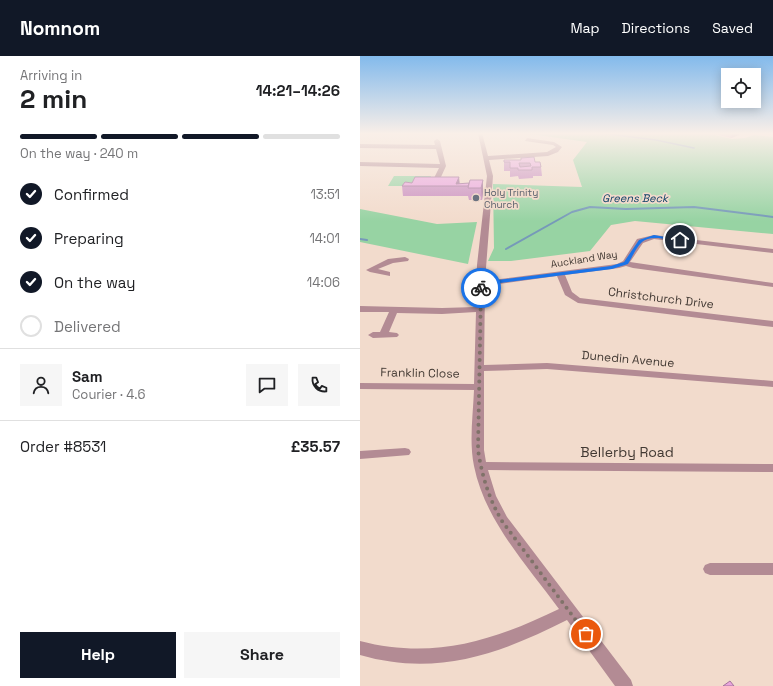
<!DOCTYPE html>
<meta charset="utf-8">
<style>
:root{--surface:#fff;--page:#f6f6f6;--text:#202124;--muted:#757577;--line:#e0e0e0;--accent:#111827}
body{margin:0;font-family:"Space Grotesk",sans-serif;background:var(--page);color:var(--text);height:100vh;display:flex;flex-direction:column;font-size:15px;white-space:nowrap}
*{box-sizing:border-box;margin:0}
p{font-size:13px;color:var(--muted)}
.icon{flex:none;width:22px;height:22px;fill:none;stroke:currentColor;stroke-width:2;stroke-linecap:round;stroke-linejoin:round}
.map{position:relative;flex:1;overflow:hidden}
.side{display:flex;flex-direction:column;background:var(--surface);width:360px}
.side>*{flex:none}
.tools{position:absolute;left:361px;top:12px;display:grid;gap:8px}
.tools a{display:grid;place-items:center;width:40px;height:40px;border-radius:0px;background:var(--surface);box-shadow:0 2px 10px #0003;font-size:20px}
.pin{position:absolute;display:grid;place-items:center;width:34px;height:34px;color:#fff;margin:-17px;border:2px solid #fff;border-radius:50%;box-shadow:0 1px 4px #0007}
.courier{position:absolute;display:grid;place-items:center;width:40px;height:40px;margin:-20px;border:3px solid #1a73e8;border-radius:50%;background:#fff;color:#222;box-shadow:0 1px 5px #0007}
.summary em{font-style:normal;font-weight:800}
.summary div{display:flex;flex-direction:column-reverse}
.summary{display:flex;align-items:center;justify-content:space-between;height:68px;padding:0 20px}
h1{font-size:26px;font-weight:800;line-height:30px}
.bar{display:grid;grid-template-columns:repeat(4,1fr);gap:6px 4px;align-content:center;height:48px;padding:0 20px}
.bar i{height:5px;border-radius:3px;background:var(--line)}
.bar .selected{background:var(--accent)}
.bar p{grid-column:span 4}
.line{display:flex;align-items:center;gap:10px;padding:0 20px;border-top:1px solid var(--line)}
.line div{flex:1}
.round{display:grid;place-items:center;flex:none;width:42px;height:42px;border-radius:0px;background:var(--page)}
ol{padding:0 20px;list-style:none}
li{display:flex;align-items:center;gap:12px;height:44px}
li p{margin-inline-start:auto}
li .icon{padding:4px;border-radius:50%;background:var(--accent);color:#fff;stroke-width:4}
li:last-child{color:var(--muted)}
li i{width:22px;height:22px;border:2px solid var(--line);border-radius:50%}
.primary-button{display:flex;gap:8px;margin-top:auto;padding:8px 20px}
.primary-button a{flex:1;height:46px;border-radius:0px;background:var(--accent);color:#fff;font-size:16px;font-weight:800;line-height:46px;text-align:center}
.primary-button a+a{background:var(--page);color:var(--text)}
header{display:flex;align-items:center;gap:24px;box-sizing:border-box;height:56px;padding:0 20px;background:var(--accent);color:#fff}
header strong{font-size:19px}
nav{display:flex;gap:22px;margin-inline-start:auto;font-size:14px}
main{display:flex;flex:1;min-height:0}
.map>svg:first-child{display:block}
.green{fill:#97d3a3}
.lines{fill:none;stroke-linecap:round;stroke-linejoin:round}
.stream-far1{stroke:#7699b9;stroke-width:1.5}
.stream{stroke:#7699b9;stroke-width:2}
.minor{fill:#b38b94;fill-rule:evenodd}
.wall{fill:#c98dbf}
.shaded-wall{fill:#a4739b}
.building{fill:#eaa4de;stroke:#a4739b;fill-rule:evenodd}
.route{fill:#1a73e8}
.done{stroke:#807269;stroke-width:4;stroke-dasharray:0 7.2}
.worship-dot{fill:#6b7280;stroke:#f2dbcc;stroke-width:1.5}
.labels{text-anchor:middle;dominant-baseline:central;stroke-width:3.5;stroke-linejoin:round;paint-order:stroke}
.far-worship-label{font-size:10px;fill:#5b616d;stroke:#f2dbcc;text-anchor:start}
.far-street-label{font-size:10px;fill:#423933;stroke:#f2dbcc}
.far-water-label{font-size:11px;font-style:italic;fill:#0e4168;stroke:#f2dbcc}
.street-label{font-size:12px;fill:#423933;stroke:#f2dbcc}
.near-street-label{font-size:14px;fill:#423933;stroke:#f2dbcc}
</style>
<header>
<strong>Nomnom</strong>
<nav><a>Map</a><a>Directions</a><a>Saved</a></nav>
</header>
<main>
<section class="side">
<div class="summary"><div><h1>2 min</h1><p>Arriving in</p></div><em>14:21–14:26</em></div>
<div class="bar"><i class="selected"></i><i class="selected"></i><i class="selected"></i><i></i><p>On the way · 240 m</p></div>
<ol>
<li><svg class="icon" aria-label="check" viewBox="0 0 24 24"><path d="M5 12l5 5 9-10"/></svg>Confirmed<p>13:51</p></li>
<li><svg class="icon" aria-label="check" viewBox="0 0 24 24"><path d="M5 12l5 5 9-10"/></svg>Preparing<p>14:01</p></li>
<li><svg class="icon" aria-label="check" viewBox="0 0 24 24"><path d="M5 12l5 5 9-10"/></svg>On the way<p>14:06</p></li>
<li><i></i>Delivered</li>
</ol>
<div class="line" style="height:72px"><a class="round"><svg class="icon" aria-label="person" viewBox="0 0 24 24"><circle cx="12" cy="8" r="4"/><path d="M4 21q1-7 8-7t8 7"/></svg></a><div><b>Sam</b><p>Courier · 4.6</p></div><a class="round"><svg class="icon" aria-label="chat" viewBox="0 0 24 24"><path d="M4 5h16v11H9l-5 4z"/></svg></a><a class="round"><svg class="icon" aria-label="phone" viewBox="0 0 24 24"><path d="M5 4h4l2 5-3 2q2 4 5 5l2-3 5 2v4C11 20 4 13 5 4z"/></svg></a></div>
<div class="line" style="height:52px"><div>Order #8531</div><b>£35.57</b></div>
<div class="primary-button"><a>Help</a><a>Share</a></div>
</section>
<div class="map">
<svg width="413" height="630" viewBox="0 0 413 630">
<rect width="100%" height="100%" fill="#f2dbcc"/>
<g class="green">
<path d="M163 77H346L372 83 385 82 394 79 413 81V178L275 165 251 169 230 195 151 205H128L134 192 133 128 222 131 213 104 227 86Z"/>
<path d="M34 120H71L67 130H28Z"/>
<path d="M0 153 77 168 117 166 108 208 0 186Z"/>
</g>
<g class="lines">
<path class="stream-far1" d="M241 77 296 84 334 92"/>
<g class="stream">
<path d="M0 183 7 184"/>
<path d="M146 193 212 156 230 151 266 153 334 151 413 161"/>
</g>
<g class="minor">
<path d="M44 77H114L112 78H46Z"/>
<path d="M118 77H122L128 100 187 96 196 91 193 89 165 85 167 82 194 86 202 91 198 96 188 100 129 104 133 120 125 225 257 208 263 205 277 183 294 179 413 193V197L294 183 283 187 270 206 413 227V231L273 212 266 210 259 212 205 219 212 236 220 242 413 265V271L218 247 205 239 197 220 125 230 124 309 187 307 413 325V331L187 313 124 315V394L126 406 413 408V416L128 414 136 440 147 461 271 624 273 630H255L207 564C140 598 76 621 0 599V585C73 604 133 585 199 553 167 509 125 465 114 410 109 386 113 359 114 334L0 333V327L114 328 116 256 82 258 37 257 29 276 37 277 39 279 37 281 13 282 8 279 13 276H20L29 256H0V250L82 252 116 251 117 209 127 120Z"/>
<path d="M77 83 80 85 86 110 81 121 91 123V125L75 123 74 122 79 112 0 110V106L80 108 76 93 0 92V88L75 89 74 85Z"/>
<path d="M45 201 49 203 48 205 33 207 18 213 30 216V220L10 216 6 214 28 203Z"/>
<path d="M45 392 49 393 51 396 49 399 0 403V395Z"/>
<path d="M350 507H413V519H350L345 517 343 513 345 509Z"/>
</g>
</g>
<g class="wall">
<path d="M350 77H379V79L371 82Z"/>
<path d="M144 104 175 106 181 111 182 120H173V122L159 123 158 120 150 121V115H144Z"/>
<path d="M123 124V136L122 144H109L108 140H43L42 130 52 127 99 128 109 127Z"/>
</g>
<g class="shaded-wall">
<path d="M372 77H379V79L371 82Z"/>
<path d="M99 121 100 130 96 128Z"/>
<path d="M123 124V136L122 144 121 132Z"/>
</g>
<g class="building">
<path d="M174 101 175 106H180L181 111H172V114H158V112H150V106H144V104H161V102ZM159 107H170L171 110 160 111Z"/>
<path d="M55 121H99L96 128 109 127 108 130H42L45 126 52 127Z"/>
<path d="M110 124H123L121 132H108Z"/>
<path d="M370 625 374 630H363Z"/>
</g>
<linearGradient id="sky" x2="0" y2="1"><stop stop-color="#83baec"/><stop offset="0.47" stop-color="#f9efe8"/><stop offset="1" stop-color="#f9efe8" stop-opacity="0"/></linearGradient>
<rect width="413" height="165" fill="url(#sky)"/>
<path class="route" d="M294 179 322 184 320 186C310 184 290 178 282 186 276 192 272 201 268 208L252 213 124 229 121 233 119 232V228L121 226 251 210 264 206 279 184Z"/>
<g class="lines">
<path class="done" d="M121 232 118 394C122 420 129 443 142 465L226 578"/>
</g>
<circle class="worship-dot" cx="116" cy="142" r="4"/>
<g class="labels">
<g class="far-worship-label">
<text x="124" y="136">Holy Trinity<tspan x="124" dy="12">Church</tspan></text>
</g>
<g class="far-street-label">
<text transform="translate(224 203) rotate(-9)">Auckland Way</text>
</g>
<g class="far-water-label">
<text x="275" y="142">Greens Beck</text>
</g>
<g class="street-label">
<text transform="translate(301 242) rotate(7)">Christchurch Drive</text>
<text transform="translate(268 303) rotate(5)">Dunedin Avenue</text>
<text transform="translate(60 317) rotate(1)">Franklin Close</text>
</g>
<g class="near-street-label">
<text x="267" y="396">Bellerby Road</text>
</g>
</g>
</svg>
<div class="tools">
<a><svg class="icon" aria-label="locate" viewBox="0 0 24 24"><circle cx="12" cy="12" r="6"/><path d="M12 2v4M12 18v4M2 12h4M18 12h4"/></svg></a>
</div>
<div class="pin" style="left:226px;top:578px;background:#ea580c"><svg class="icon" aria-label="bag" viewBox="0 0 24 24"><path d="M5 8h14l-1 12H6zM9 8a3 3 0 0 1 6 0"/></svg></div>
<div class="pin" style="left:320px;top:184px;background:#1f2937"><svg class="icon" aria-label="home" viewBox="0 0 24 24"><path d="M3 11l9-7 9 7M6 9v11h12V9"/></svg></div>
<div class="courier" style="left:121px;top:232px"><svg class="icon" aria-label="bike" viewBox="0 0 24 24"><circle cx="6" cy="16" r="4"/><circle cx="18" cy="16" r="4"/><path d="M6 16l4-8h5l3 8M10 8l3 8H6M13 5h3"/></svg></div>
</div>
</main>
